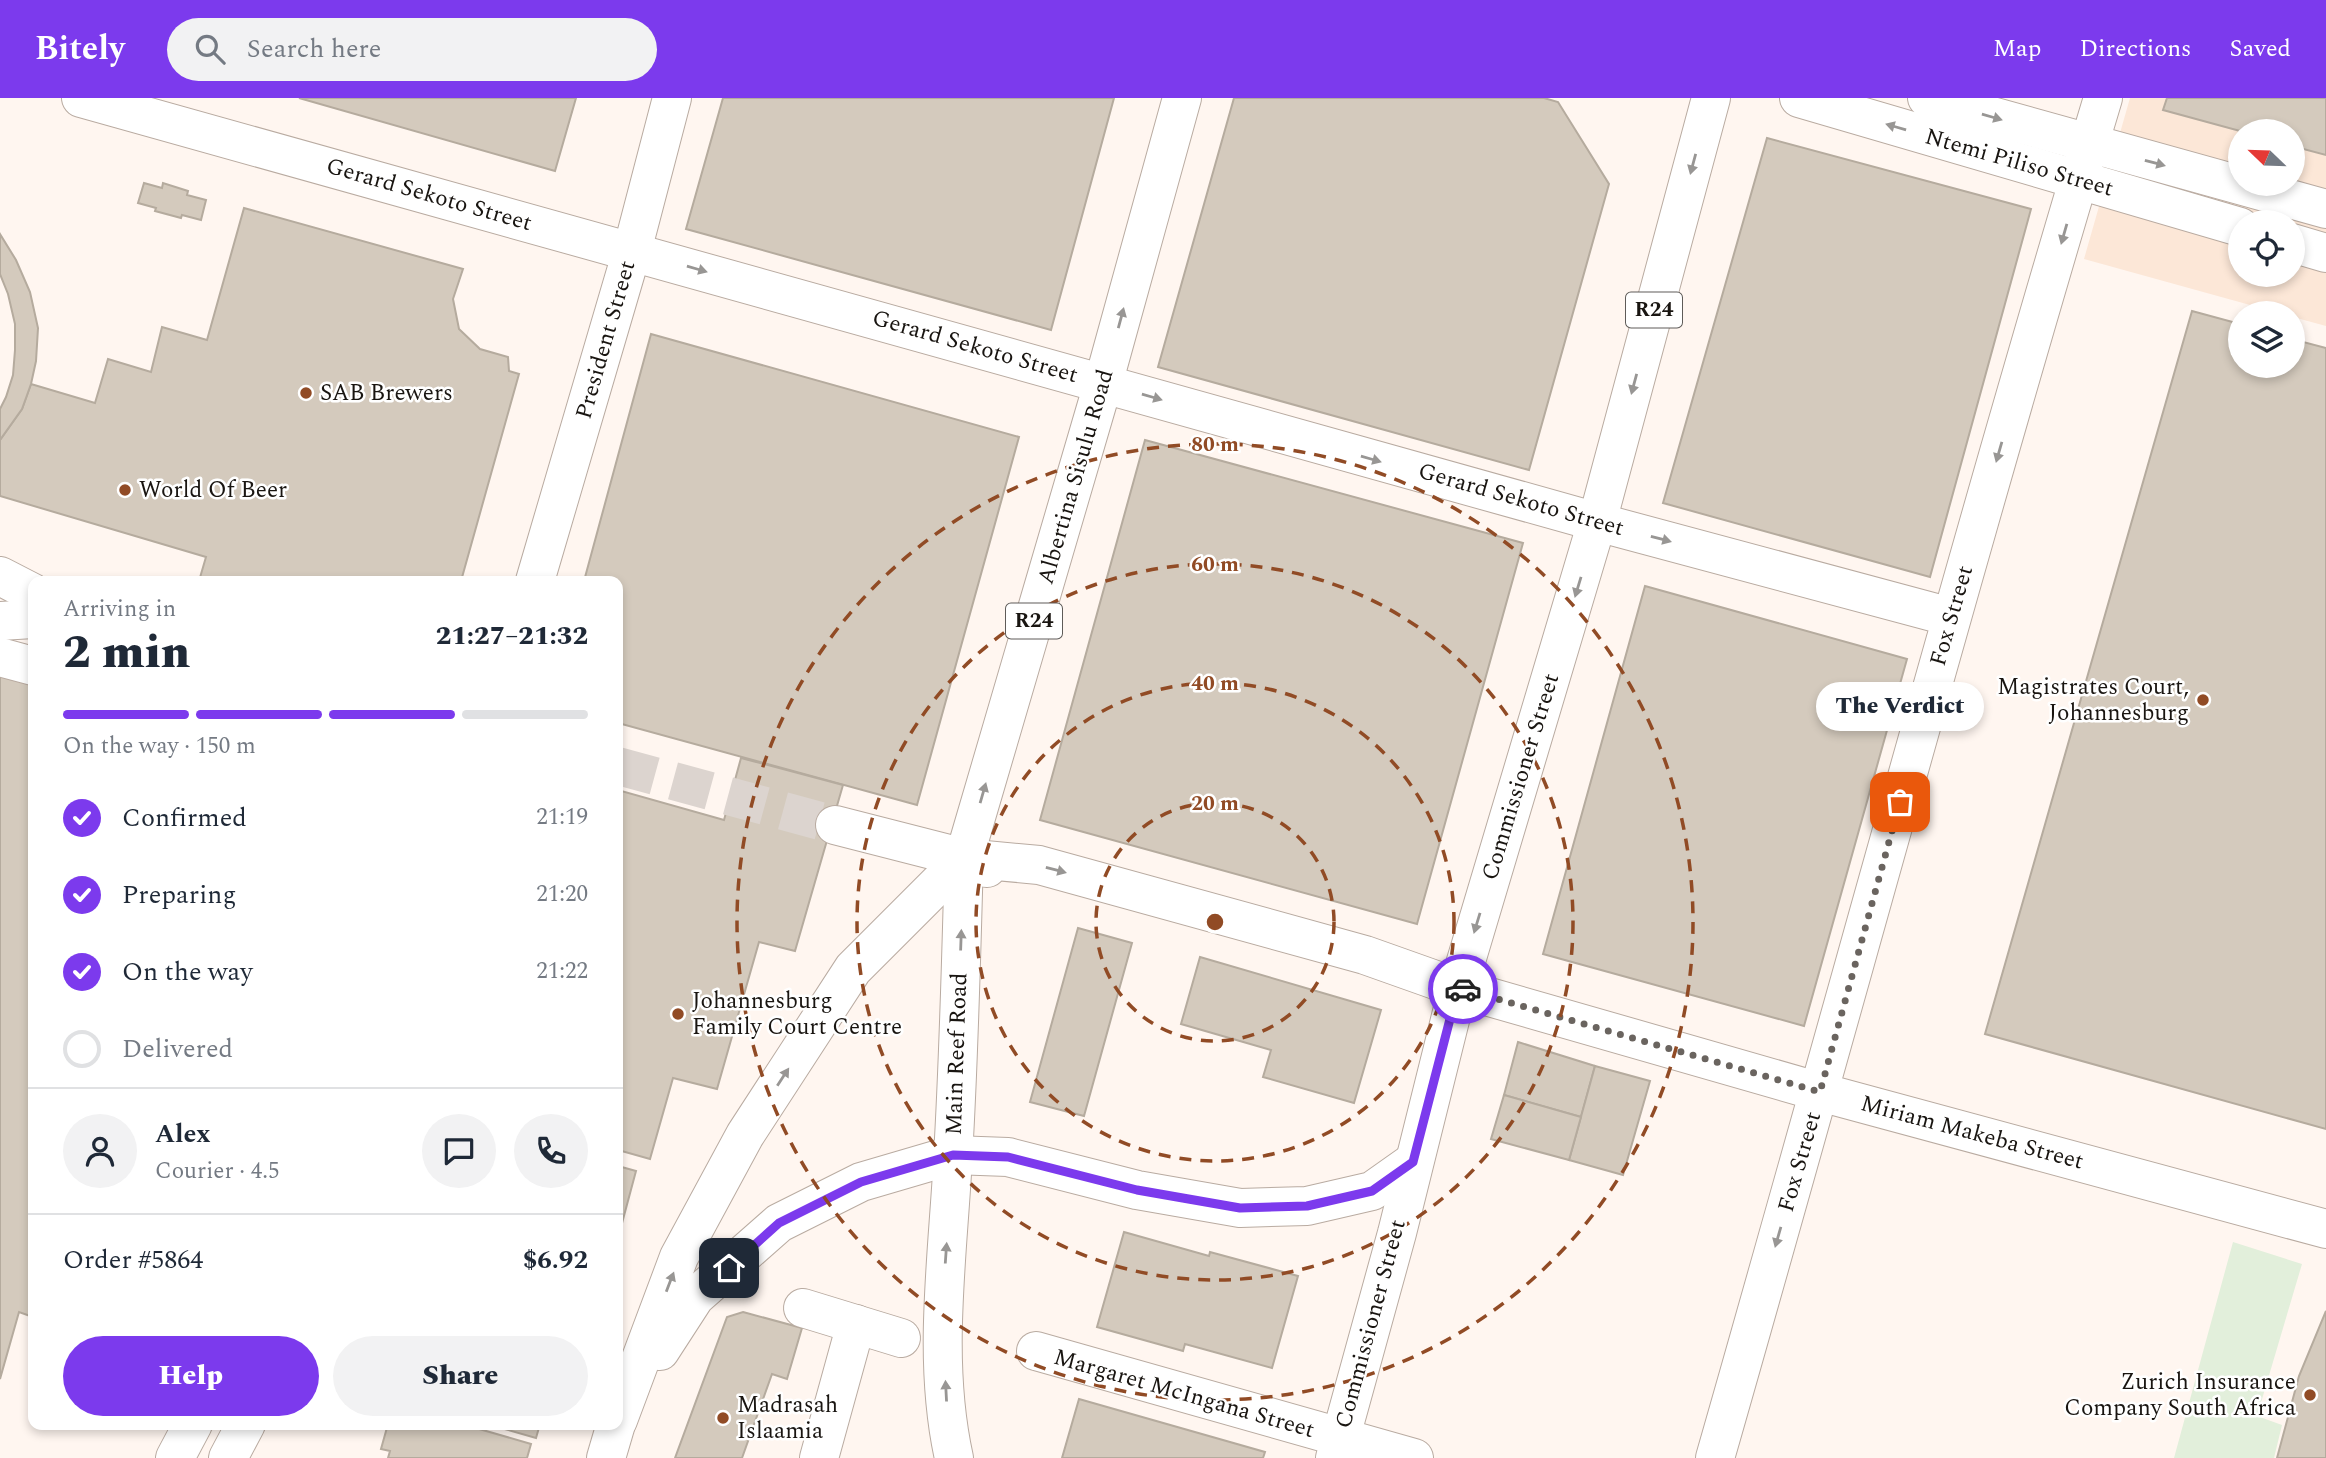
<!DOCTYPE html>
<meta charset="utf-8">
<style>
:root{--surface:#fff;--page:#f2f2f3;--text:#1f2937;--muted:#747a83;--line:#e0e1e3;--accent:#7c3aed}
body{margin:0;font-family:Spectral,serif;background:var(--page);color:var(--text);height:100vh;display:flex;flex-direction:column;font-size:26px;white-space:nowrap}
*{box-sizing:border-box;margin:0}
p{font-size:23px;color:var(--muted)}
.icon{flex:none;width:38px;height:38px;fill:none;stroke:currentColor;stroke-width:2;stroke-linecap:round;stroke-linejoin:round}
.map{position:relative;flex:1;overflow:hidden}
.details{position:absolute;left:28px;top:478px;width:595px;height:854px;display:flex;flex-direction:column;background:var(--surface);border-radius:14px;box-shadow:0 4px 10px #0003}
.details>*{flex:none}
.needle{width:46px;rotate:293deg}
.fabs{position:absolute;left:2228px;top:21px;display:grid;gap:14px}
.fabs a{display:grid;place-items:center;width:77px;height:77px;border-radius:50%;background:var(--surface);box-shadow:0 4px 10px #0003;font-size:35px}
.pin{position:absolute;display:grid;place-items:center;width:60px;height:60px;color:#fff;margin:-30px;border-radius:14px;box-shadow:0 4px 10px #0006}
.courier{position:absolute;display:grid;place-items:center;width:70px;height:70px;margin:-35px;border:5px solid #7c3aed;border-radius:50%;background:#fff;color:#222;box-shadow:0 2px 9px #0007}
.bubble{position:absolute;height:49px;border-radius:24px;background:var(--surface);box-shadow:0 4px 10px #0003;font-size:23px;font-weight:800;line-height:49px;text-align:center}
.summary em{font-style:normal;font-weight:800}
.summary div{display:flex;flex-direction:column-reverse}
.summary{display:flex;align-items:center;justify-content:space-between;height:119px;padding:0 35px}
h1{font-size:46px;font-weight:800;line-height:52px}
.bar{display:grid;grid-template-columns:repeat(4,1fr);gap:10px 7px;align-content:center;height:84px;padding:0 35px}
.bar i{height:9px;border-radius:5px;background:var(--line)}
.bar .selected{background:var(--accent)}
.bar p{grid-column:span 4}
.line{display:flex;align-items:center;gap:18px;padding:0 35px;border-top:2px solid var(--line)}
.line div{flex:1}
.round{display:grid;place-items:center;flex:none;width:74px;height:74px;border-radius:37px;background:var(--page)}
ol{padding:0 35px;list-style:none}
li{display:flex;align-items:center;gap:21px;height:77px}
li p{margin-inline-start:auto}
li .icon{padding:7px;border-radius:50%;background:var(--accent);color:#fff;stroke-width:4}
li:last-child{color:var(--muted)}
li i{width:38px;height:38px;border:4px solid var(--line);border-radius:50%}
.cta{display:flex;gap:14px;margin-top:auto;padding:14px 35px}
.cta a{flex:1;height:80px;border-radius:42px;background:var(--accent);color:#fff;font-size:28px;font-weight:800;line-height:80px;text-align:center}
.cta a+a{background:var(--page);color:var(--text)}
header{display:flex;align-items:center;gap:42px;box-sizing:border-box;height:98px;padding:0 35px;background:var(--accent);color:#fff}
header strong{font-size:33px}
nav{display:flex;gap:38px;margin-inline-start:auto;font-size:24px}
.search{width:490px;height:63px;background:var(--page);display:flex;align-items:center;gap:18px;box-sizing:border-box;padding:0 24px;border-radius:38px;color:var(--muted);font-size:26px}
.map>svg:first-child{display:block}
.built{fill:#fce7d7;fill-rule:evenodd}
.green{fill:#e2efdb}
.building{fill:#d4cabd;stroke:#b5ab9e;stroke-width:2}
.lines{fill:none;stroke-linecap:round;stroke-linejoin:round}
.minor-tunnel{stroke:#dcd4cf;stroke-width:38;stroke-dasharray:38 19;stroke-linecap:butt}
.minor-casing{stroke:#b9aba1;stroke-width:40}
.major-casing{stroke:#b9aba1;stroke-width:40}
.minor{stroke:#fff;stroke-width:38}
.major{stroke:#fff;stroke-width:38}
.oneway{fill:#989694}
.done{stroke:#6a645f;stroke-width:7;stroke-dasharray:0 12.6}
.route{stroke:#7c3aed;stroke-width:9}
.ring{fill:none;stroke:#914b25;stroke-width:3.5;stroke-dasharray:12 9}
.poi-dot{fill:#914b25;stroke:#fff;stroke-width:2.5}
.labels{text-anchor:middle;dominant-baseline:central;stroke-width:5;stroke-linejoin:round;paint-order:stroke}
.shield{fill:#fff;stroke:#5e5b58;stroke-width:2}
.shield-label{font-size:21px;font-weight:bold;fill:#191511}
.street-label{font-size:23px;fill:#191511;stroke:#fff}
.poi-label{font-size:23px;fill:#191511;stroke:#fff;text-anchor:start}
.centre{fill:#914b25;stroke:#fff;stroke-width:3.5}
.ring-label{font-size:21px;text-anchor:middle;font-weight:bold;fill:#914b25;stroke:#fff;stroke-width:5;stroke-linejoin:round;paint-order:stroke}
</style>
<header>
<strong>Bitely</strong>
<div class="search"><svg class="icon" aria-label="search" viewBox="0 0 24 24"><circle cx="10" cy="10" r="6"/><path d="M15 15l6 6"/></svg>Search here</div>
<nav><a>Map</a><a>Directions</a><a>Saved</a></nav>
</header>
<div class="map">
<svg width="2326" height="1360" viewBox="0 0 2326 1360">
<rect width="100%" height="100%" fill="#fff6f0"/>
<path class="built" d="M2130 0H2326V228L2293 219 2292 215H2279L2084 161ZM2240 33H2292V86H2240ZM2240 124H2292V177H2240Z"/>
<path class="green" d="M2233 1144 2302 1166 2257 1318 2282 1327 2274 1360H2174Z"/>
<g class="building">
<path d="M299 0H576L555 73Z"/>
<path d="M723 0H1114L1051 232 686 131Z"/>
<path d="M1234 0H1544L1558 4 1609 86 1529 372 1158 269Z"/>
<path d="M2167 0H2326V57L2292 48V33H2240L2163 12Z"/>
<path d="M1767 40 2031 111 1930 479 1663 405Z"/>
<path d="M144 85 162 90 163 85 188 93 187 97 206 102 201 122 182 117 181 120 155 113 156 110 138 105Z"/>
<path d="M244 110 463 171 453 201 459 231 480 251 508 259 509 273 519 276 461 483H199L206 459 0 398V342L22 311 31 286 95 305 108 261 151 274 162 229 207 242Z"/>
<path d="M0 136 16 162 30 194 38 230 36 263 31 286 22 311 0 342V311L6 299 13 277 15 252V226L8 196 0 176Z"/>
<path d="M2192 213 2240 226V268H2292V241L2326 250V1031L1985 936Z"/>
<path d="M651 236 1019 339 917 707 618 625V483H584Z"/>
<path d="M1145 342 1523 445 1417 826 1040 722Z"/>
<path d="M1645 488 1907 561 1804 928 1543 856Z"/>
<path d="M0 575 33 585V1219L19 1214 0 1281Z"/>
<path d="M618 651 625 652 618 675Z"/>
<path d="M741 660 843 687 795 853 759 844 717 991 673 980 650 1061 618 1052V692L724 722Z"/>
<path d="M1078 830 1132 845 1084 1018 1030 1004Z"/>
<path d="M1200 859 1381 912 1354 1005 1263 979 1271 952 1181 926Z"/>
<path d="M1518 944 1595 968 1581 1019 1504 997Z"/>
<path d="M1595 968 1650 983 1623 1077 1569 1062Z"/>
<path d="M1504 997 1581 1019 1569 1062 1491 1041Z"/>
<path d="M618 1068 636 1073 621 1129 618 1128Z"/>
<path d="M1124 1134 1209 1158 1210 1154 1298 1178 1272 1270 1185 1246 1183 1253 1097 1229Z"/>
<path d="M2326 1213V1360H2277L2299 1278Z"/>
<path d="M743 1214 802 1230 787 1281 772 1276 742 1360H675L727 1219Z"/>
<path d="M1079 1301 1265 1354 1263 1360H1062Z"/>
<path d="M388 1326H462L531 1346 527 1360H388L390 1353 381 1351Z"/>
<path d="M502 1326H540L536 1340 501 1330Z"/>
</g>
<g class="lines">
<path class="minor-tunnel" d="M618 668 835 727"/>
<defs>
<g id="minor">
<path d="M81 0 1597 424 1951 519"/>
<path d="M1799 0 2240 129"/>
<path d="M1927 0 2326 111"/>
<path d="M2292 145 2326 155"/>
<path d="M0 478 33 495"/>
<path d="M535 483 632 153 672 0"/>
<path d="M0 523 33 521"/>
<path d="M0 559 33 568"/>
<path d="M835 727 964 760 987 770"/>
<path d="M964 760 1039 767 1365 857 1458 890 1820 994 2326 1131"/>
<path d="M803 1210 901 1240"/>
<path d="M1036 1253 1414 1360"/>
<path d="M175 1360 193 1326"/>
<path d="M228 1360 246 1326"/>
<path d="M819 1360 856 1226"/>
<path d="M1715 1360C1845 907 1967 452 2103 0"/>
</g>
<g id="major">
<path d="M660 1253 695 1199 779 1125 861 1084 953 1057 1008 1059 1137 1092 1240 1110 1307 1108 1372 1093 1413 1064"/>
<path d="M618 1322 679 1159 745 1037 853 871 964 760 1103 286 1182 0"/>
<path d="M606 1360 616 1326"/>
<path d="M954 1360C932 1261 948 1158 953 1058 959 959 961 860 964 760"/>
<path d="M1335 1360 1397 1135 1458 890 1597 424 1711 0"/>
</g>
</defs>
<use href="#minor" class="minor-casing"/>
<use href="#major" class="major-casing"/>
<use href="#minor" class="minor"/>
<use href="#major" class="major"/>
</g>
<defs><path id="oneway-solid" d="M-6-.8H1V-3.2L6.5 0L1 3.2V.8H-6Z" transform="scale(1.75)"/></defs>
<g class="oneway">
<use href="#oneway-solid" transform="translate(1992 19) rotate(16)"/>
<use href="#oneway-solid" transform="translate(1896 29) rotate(-164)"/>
<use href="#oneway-solid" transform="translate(2155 65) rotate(15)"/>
<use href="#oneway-solid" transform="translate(1693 66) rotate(105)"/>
<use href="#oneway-solid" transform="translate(2064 136) rotate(106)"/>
<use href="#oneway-solid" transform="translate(697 171) rotate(16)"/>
<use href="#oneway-solid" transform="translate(1121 220) rotate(-75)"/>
<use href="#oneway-solid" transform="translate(1634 286) rotate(105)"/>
<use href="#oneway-solid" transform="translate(1152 299) rotate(16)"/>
<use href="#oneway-solid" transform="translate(1999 354) rotate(106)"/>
<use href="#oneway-solid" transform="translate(1371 361) rotate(16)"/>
<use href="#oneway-solid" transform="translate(1661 441) rotate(15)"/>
<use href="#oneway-solid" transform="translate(1578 489) rotate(107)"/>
<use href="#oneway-solid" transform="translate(983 695) rotate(-74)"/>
<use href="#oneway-solid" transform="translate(1056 772) rotate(15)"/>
<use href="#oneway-solid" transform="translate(1477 825) rotate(107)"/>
<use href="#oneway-solid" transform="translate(961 842) rotate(-88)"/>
<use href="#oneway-solid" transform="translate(783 979) rotate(-57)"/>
<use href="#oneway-solid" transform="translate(1778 1139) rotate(106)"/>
<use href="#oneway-solid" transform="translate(946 1155) rotate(-86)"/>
<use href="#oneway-solid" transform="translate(670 1184) rotate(-69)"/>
<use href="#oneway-solid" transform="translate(946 1293) rotate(-93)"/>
</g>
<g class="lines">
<path class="done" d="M1463 891 1820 994 1900 704"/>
<path class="route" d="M729 1170 779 1125 861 1084 953 1057 1008 1059 1137 1092 1240 1110 1307 1108 1372 1093 1413 1064 1458 890 1463 891"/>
</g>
<g class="ring">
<circle cx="1215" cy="824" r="119"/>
<circle cx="1215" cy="824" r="239"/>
<circle cx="1215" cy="824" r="358"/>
<circle cx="1215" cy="824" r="478"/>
</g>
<g class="poi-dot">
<circle cx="306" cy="295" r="7"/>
<circle cx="125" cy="392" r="7"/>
<circle cx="2203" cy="602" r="7"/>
<circle cx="678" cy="916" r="7"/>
<circle cx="2310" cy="1297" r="7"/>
<circle cx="723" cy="1320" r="7"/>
</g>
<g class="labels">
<g class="shield">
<rect x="1626" y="194.5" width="56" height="35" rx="5"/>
<rect x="1006" y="505.5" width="56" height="35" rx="5"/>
</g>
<g class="shield-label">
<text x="1654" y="212">R24</text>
<text x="1034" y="523">R24</text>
</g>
<g class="street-label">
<text transform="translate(2019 65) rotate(16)">Ntemi Piliso Street</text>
<text transform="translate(429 97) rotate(16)">Gerard Sekoto Street</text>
<text transform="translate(606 242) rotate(-74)">President Street</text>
<text transform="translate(975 249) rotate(16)">Gerard Sekoto Street</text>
<text transform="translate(1076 379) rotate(-74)">Albertina Sisulu Road</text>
<text transform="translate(1521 402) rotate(16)">Gerard Sekoto Street</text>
<text transform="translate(1952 518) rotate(-74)">Fox Street</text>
<text transform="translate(1521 679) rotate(-73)">Commissioner Street</text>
<text transform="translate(957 956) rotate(-88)">Main Reef Road</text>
<text transform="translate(1972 1035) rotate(15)">Miriam Makeba Street</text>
<text transform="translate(1800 1064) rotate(-74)">Fox Street</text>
<text transform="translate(1371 1226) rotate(-75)">Commissioner Street</text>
<text transform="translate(1184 1296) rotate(16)">Margaret McIngana Street</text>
</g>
<g class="poi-label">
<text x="320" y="295">SAB Brewers</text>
<text x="139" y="392">World Of Beer</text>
<text x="2189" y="589" text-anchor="end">Magistrates Court,<tspan x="2189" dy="26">Johannesburg</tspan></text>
<text x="692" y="903">Johannesburg<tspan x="692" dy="26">Family Court Centre</tspan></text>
<text x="2296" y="1284" text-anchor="end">Zurich Insurance<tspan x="2296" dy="26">Company South Africa</tspan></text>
<text x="737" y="1307">Madrasah<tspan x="737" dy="26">Islaamia</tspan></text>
</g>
</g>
<circle cx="1215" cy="824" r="10" class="centre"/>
<g class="ring-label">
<text x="1215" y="353">80 m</text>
<text x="1215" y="473">60 m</text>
<text x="1215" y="592">40 m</text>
<text x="1215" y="712">20 m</text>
</g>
</svg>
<div class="fabs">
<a><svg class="needle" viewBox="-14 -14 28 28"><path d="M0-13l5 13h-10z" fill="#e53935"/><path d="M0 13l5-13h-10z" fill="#747a83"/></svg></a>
<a><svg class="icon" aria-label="locate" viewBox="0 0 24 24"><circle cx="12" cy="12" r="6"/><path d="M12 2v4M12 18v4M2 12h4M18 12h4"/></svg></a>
<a><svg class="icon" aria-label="layers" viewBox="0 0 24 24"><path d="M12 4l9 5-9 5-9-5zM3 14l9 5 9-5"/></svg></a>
</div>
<div class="pin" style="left:1900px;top:704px;background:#ea580c"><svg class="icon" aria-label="bag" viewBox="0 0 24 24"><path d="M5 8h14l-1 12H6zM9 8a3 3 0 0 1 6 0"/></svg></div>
<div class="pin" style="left:729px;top:1170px;background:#1f2937"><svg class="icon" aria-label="home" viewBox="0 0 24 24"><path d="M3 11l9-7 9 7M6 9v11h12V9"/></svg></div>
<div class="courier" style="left:1463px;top:891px"><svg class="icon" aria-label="car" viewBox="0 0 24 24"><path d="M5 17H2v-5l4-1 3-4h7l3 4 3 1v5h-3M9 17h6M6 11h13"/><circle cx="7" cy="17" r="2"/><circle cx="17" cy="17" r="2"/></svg></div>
<div class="bubble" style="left:1816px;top:584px;width:168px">The Verdict</div>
<section class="details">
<div class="summary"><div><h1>2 min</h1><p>Arriving in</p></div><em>21:27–21:32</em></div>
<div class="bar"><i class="selected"></i><i class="selected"></i><i class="selected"></i><i></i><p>On the way · 150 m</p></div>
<ol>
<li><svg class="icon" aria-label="check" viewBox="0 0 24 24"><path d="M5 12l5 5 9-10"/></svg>Confirmed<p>21:19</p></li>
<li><svg class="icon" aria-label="check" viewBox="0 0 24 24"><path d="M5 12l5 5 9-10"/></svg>Preparing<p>21:20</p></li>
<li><svg class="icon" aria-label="check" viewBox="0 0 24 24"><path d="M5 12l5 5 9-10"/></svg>On the way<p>21:22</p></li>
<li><i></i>Delivered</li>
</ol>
<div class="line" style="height:126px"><a class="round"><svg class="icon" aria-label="person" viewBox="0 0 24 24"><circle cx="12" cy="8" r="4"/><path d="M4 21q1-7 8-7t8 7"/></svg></a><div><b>Alex</b><p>Courier · 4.5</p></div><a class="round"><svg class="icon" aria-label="chat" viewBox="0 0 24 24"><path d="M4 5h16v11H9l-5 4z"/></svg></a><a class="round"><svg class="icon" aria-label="phone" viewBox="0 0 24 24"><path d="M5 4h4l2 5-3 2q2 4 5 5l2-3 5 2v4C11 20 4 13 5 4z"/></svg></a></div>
<div class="line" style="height:91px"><div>Order #5864</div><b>$6.92</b></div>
<div class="cta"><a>Help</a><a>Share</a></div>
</section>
</div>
